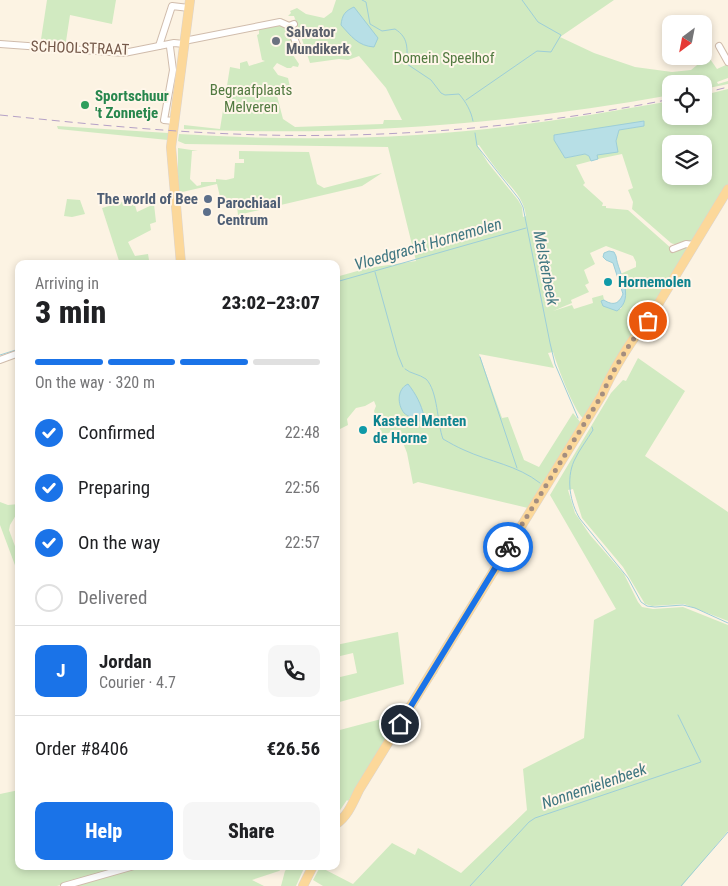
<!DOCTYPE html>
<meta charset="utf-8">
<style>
:root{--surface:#fff;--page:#f6f6f6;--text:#202124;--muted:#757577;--line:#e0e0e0;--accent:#1a73e8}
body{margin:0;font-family:"Roboto Condensed",sans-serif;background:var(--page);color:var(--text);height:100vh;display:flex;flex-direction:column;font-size:19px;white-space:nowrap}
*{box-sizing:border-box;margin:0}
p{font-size:16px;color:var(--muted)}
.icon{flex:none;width:28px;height:28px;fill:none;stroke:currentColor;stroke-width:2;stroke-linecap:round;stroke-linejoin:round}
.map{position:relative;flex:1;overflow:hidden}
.drawer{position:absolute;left:15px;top:260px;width:325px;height:610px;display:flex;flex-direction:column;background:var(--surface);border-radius:10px;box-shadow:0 2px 8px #0003}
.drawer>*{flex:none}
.needle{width:32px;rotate:212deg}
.buttons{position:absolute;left:662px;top:15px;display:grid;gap:10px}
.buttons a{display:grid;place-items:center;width:50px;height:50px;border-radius:10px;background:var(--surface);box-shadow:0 2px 8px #0003;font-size:25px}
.pin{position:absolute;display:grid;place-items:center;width:42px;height:42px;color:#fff;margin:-21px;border:2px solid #fff;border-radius:50%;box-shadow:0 1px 5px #0007}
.courier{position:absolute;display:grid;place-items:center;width:50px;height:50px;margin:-25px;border:4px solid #1a73e8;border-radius:50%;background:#fff;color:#222;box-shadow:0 1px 6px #0007}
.summary em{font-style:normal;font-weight:800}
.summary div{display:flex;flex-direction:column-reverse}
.summary{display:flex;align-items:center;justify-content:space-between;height:85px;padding:0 20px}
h1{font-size:32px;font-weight:800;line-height:38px}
.bar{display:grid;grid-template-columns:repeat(4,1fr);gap:8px 5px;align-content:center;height:60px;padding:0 20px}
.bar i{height:6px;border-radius:4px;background:var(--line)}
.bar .selected{background:var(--accent)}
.bar p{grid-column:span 4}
.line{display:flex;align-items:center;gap:12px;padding:0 20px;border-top:1px solid var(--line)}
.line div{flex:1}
.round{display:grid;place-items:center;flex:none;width:52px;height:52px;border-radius:10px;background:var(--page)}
ol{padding:0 20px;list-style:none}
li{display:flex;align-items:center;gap:15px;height:55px}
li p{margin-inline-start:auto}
li .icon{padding:5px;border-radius:50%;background:var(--accent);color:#fff;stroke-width:4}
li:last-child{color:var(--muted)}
li i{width:28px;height:28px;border:2px solid var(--line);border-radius:50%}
.action{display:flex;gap:10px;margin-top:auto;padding:10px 20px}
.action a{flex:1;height:58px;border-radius:10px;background:var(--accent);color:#fff;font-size:20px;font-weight:800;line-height:58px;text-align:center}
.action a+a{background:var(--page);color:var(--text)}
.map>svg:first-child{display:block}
.green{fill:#d1eac1;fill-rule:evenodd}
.water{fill:#b7dfe6;stroke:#9dced8}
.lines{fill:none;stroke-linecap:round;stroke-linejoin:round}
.stream{stroke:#9dced8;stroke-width:1}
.minor-casing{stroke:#d0bcac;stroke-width:8}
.major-casing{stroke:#dbd4d0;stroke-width:10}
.minor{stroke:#fff;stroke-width:6}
.major{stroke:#fcd89a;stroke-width:9}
.rail{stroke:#b5a1c6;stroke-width:1;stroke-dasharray:8 5;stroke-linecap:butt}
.done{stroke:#a48e7f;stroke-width:5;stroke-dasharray:0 9}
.route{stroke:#1a73e8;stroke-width:6}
.worship-dot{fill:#6b7280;stroke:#fff6e9;stroke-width:2}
.leisure-dot{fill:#2e9e5b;stroke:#fff6e9;stroke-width:2}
.service-dot{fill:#5c6f8a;stroke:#fff6e9;stroke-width:2}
.culture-dot{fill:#0f9aa8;stroke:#fff6e9;stroke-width:2}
.labels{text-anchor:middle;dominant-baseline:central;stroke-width:4;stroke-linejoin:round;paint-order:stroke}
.worship-label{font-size:15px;font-weight:bold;fill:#5b616d;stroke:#fff6e9;text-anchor:start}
.street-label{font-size:15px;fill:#745849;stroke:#fff6e9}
.park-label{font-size:15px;fill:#527a41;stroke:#fff6e9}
.leisure-label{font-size:15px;font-weight:bold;fill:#27864d;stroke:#fff6e9;text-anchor:start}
.service-label{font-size:15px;font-weight:bold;fill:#4e5e75;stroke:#fff6e9;text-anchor:end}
.culture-label{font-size:15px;font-weight:bold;fill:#0d838f;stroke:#fff6e9;text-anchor:start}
.water-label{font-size:16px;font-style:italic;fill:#3f7681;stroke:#fff6e9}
</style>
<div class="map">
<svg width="728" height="886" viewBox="0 0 728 886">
<rect width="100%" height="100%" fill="#fcf3e3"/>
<g class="green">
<path d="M47 0H116L112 24 70 15 65 48 40 46Z"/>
<path d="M336 0H614L560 37 594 53 635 67 672 72 691 70 708 56 717 69 728 64V78L717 82 718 84 728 81V84L704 89V84H671V95C511 124 347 137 184 129V125L220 129 230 67 240 69V63L247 61 249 66 265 61 262 60 257 35 259 34V29L280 25 289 31 297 54 293 55 299 64 298 67 293 66 291 68H287L277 63 273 68 278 75 288 78 290 87 276 92 283 119 295 127 383 124 384 120H402L386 88 359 56 348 60 339 59 310 63 294 16H288L291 13 290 11 297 8 306 14 324 18 332 12Z"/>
<path d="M728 89V184L695 239C688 244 678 246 671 243L632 209 633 202 628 190 633 188 622 154 598 159 596 155 616 141 619 130 644 126 554 135 565 158 585 154 589 156 591 161 576 165 585 183 583 185 603 203 602 206H606V208L628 210 672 249 690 247 655 304 622 350 603 381 605 383 583 418C574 411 557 365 553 352L548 353 554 368 479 354 502 418 508 417 524 460 539 467 573 413 581 423 528 508 418 482 413 484 407 453 398 430 382 435 374 411 376 406 374 401 365 406 356 408 347 419 348 425 336 431V277L368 268 416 261 388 147 185 144 178 141 179 134C258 139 338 140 417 135 502 130 587 116 671 101V116H704V95ZM671 144H704V176H671ZM477 145H479C486 155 493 165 501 175 512 188 524 198 526 216L523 217 522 207 518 200 488 163ZM606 246 633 256 636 262V267L618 275C626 288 627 295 621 309L601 301 604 300 603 295 592 298 593 303 574 309 572 305 553 311 572 303 571 300 589 292 585 285 589 283 584 270 595 264 590 253Z"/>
<path d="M57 126 168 133V140L58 129Z"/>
<path d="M178 148 198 151H192L190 179 197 186 201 185V182H216V179L226 180 234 178 235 163H244V159H239V151L309 152 317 184 324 188 382 173 362 186 238 215 236 198 221 201 217 184 178 193Z"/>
<path d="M67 199 80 200 85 214 72 217 64 216Z"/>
<path d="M133 199 137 212 154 204 156 222 150 224 151 230 128 242 135 256 148 254 149 260 143 261V264H120L102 208Z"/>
<path d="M638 358 685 391 645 456 728 512V621L684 604 652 606 645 604 623 567 582 518 573 489 568 490 575 513 590 535 624 574 638 602 642 607 653 609 683 607 728 625V831L682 886H323L313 880 320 867 353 884 392 843 415 855 418 848 461 873 527 810 523 769 584 738 594 620 616 609 550 495 611 393 623 380 626 381Z"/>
<path d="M0 502 8 505 19 504V510L10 525 9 530 19 557V576L0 525Z"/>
<path d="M398 632 404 684 336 703V678L357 673 353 653 336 657V645Z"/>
<path d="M404 713 348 801 347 800 336 816V731Z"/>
<path d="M19 790V866H128L57 886H0V794Z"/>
<path d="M143 866H285L279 871 252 880 264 886H72Z"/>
<path d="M289 866H305L296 886H281L285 871Z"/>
</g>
<g class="water">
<path d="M354 7 378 38 374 47C358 46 351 36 341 25 342 15 345 11 354 7Z"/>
<path d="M644 121V126L619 130 616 141 618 152 597 155 598 159 591 161 589 156 585 154 565 158 554 140V135Z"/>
<path d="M609 251 614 252 616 256C618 273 636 297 617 311L603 306 601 301 604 300C613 306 619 304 623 294L613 263 606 260 603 257 604 253Z"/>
<path d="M408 384C416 394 421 404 424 416L422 420 419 421C415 419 407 416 404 413 397 404 397 389 408 384Z"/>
</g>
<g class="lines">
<g class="stream">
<path d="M362 0 366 2 370 24 382 31 395 29C409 38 407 48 407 64L431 80 441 93 445 95 459 94C466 102 471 111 473 121"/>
<path d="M466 100 537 51 551 52 561 35 538 22 522 0"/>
<path d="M475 133 477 146 519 199 523 207 550 343 555 364 578 418"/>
<path d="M375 272 398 355 403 367"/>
<path d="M336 282 526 228"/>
<path d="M0 355 19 349"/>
<path d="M480 357 517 468"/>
<path d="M405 369C411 374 419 374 426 379 438 391 437 423 443 439 450 443 457 447 464 450 490 462 517 465 540 483"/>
<path d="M592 427 593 430C587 440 579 450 574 461 566 479 570 503 580 519L628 578 641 602 647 606 655 607 683 605 695 608 728 623"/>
<path d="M431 681 437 672"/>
<path d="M336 838 339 834"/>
<path d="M470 886 529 822 535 818 701 762 678 715"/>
<path d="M681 886 728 832"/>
</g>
<defs>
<g id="minor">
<path d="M294 24 289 26 297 45"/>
<path d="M184 41 280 22 289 26 298 35"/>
<path d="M0 44 124 53 174 43 184 44"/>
<path d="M159 46 172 6 189 8"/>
<path d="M719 46 728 62"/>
<path d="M170 47 173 70 164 120 174 121"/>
<path d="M673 249 686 244 694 245"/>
<path d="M0 360 19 353"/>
<path d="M64 886 134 866"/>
</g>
<g id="major">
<path d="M181 264 171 147 190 0"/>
<path d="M336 824C348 816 353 802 359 790L602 395C610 375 633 336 648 321L728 189"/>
<path d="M303 886 313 866"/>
</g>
</defs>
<use href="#minor" class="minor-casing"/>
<use href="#major" class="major-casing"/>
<use href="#minor" class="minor"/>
<use href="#major" class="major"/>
<g class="rail">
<path d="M704 93 728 87"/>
<path d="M0 115C78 123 156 131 234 134 380 140 528 128 671 99"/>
</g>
</g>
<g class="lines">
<path class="done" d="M508 547 602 395C610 375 633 336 648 321"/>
<path class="route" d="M400 724 508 547"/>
</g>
<circle class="worship-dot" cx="276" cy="41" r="5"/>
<circle class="leisure-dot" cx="85" cy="105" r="5"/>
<g class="service-dot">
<circle cx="208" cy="199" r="5"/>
<circle cx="207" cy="212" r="5"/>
</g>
<g class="culture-dot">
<circle cx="608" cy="282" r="5"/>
<circle cx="363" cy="430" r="5"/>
</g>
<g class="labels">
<g class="worship-label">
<text x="286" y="32">Salvator<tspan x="286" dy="17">Mundikerk</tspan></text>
</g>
<g class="street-label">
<text transform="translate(80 48) rotate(2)">SCHOOLSTRAAT</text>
</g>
<g class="park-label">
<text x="444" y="58">Domein Speelhof</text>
<text x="251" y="90">Begraafplaats<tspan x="251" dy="17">Melveren</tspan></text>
</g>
<g class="leisure-label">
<text x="95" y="96">Sportschuur<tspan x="95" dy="17">'t Zonnetje</tspan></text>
</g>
<g class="service-label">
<text x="198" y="199">The world of Bee</text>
<text x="217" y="203" text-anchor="start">Parochiaal<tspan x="217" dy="17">Centrum</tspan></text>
</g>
<g class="culture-label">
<text x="618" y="282">Hornemolen</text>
<text x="373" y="421">Kasteel Menten<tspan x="373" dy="17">de Horne</tspan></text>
</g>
<g class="water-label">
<text transform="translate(428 244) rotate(-16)">Vloedgracht Hornemolen</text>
<text transform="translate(546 268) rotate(79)">Melsterbeek</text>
<text transform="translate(594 786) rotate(-19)">Nonnemielenbeek</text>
</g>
</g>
</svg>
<div class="buttons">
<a><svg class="needle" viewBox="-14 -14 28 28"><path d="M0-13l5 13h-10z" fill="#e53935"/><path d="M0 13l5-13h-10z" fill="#757577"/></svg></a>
<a><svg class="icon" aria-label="locate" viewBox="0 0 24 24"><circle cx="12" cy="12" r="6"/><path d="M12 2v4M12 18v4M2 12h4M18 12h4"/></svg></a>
<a><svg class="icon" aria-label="layers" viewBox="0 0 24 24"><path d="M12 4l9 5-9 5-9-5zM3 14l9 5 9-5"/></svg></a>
</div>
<div class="pin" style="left:648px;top:321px;background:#ea580c"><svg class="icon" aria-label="bag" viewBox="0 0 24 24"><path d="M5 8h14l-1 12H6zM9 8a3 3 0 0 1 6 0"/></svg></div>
<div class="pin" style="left:400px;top:724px;background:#1f2937"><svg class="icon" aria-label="home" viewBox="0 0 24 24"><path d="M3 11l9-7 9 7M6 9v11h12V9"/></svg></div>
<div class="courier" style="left:508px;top:547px"><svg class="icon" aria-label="bike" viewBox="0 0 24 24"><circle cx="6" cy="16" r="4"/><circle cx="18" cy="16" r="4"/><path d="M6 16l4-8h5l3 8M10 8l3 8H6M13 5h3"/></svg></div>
<section class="drawer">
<div class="summary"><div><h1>3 min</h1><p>Arriving in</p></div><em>23:02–23:07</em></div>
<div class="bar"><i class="selected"></i><i class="selected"></i><i class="selected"></i><i></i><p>On the way · 320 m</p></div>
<ol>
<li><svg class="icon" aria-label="check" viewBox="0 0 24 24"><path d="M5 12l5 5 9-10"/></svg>Confirmed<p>22:48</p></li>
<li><svg class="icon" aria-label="check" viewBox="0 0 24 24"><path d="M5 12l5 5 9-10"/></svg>Preparing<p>22:56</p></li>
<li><svg class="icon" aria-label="check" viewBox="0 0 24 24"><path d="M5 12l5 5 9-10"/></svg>On the way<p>22:57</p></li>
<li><i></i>Delivered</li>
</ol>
<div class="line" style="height:90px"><b class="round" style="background:var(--accent);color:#fff">J</b><div><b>Jordan</b><p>Courier · 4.7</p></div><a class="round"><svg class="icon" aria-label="phone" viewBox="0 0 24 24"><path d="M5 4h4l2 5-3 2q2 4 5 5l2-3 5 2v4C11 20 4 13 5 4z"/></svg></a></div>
<div class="line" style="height:65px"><div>Order #8406</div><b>€26.56</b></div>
<div class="action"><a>Help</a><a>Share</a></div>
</section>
</div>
